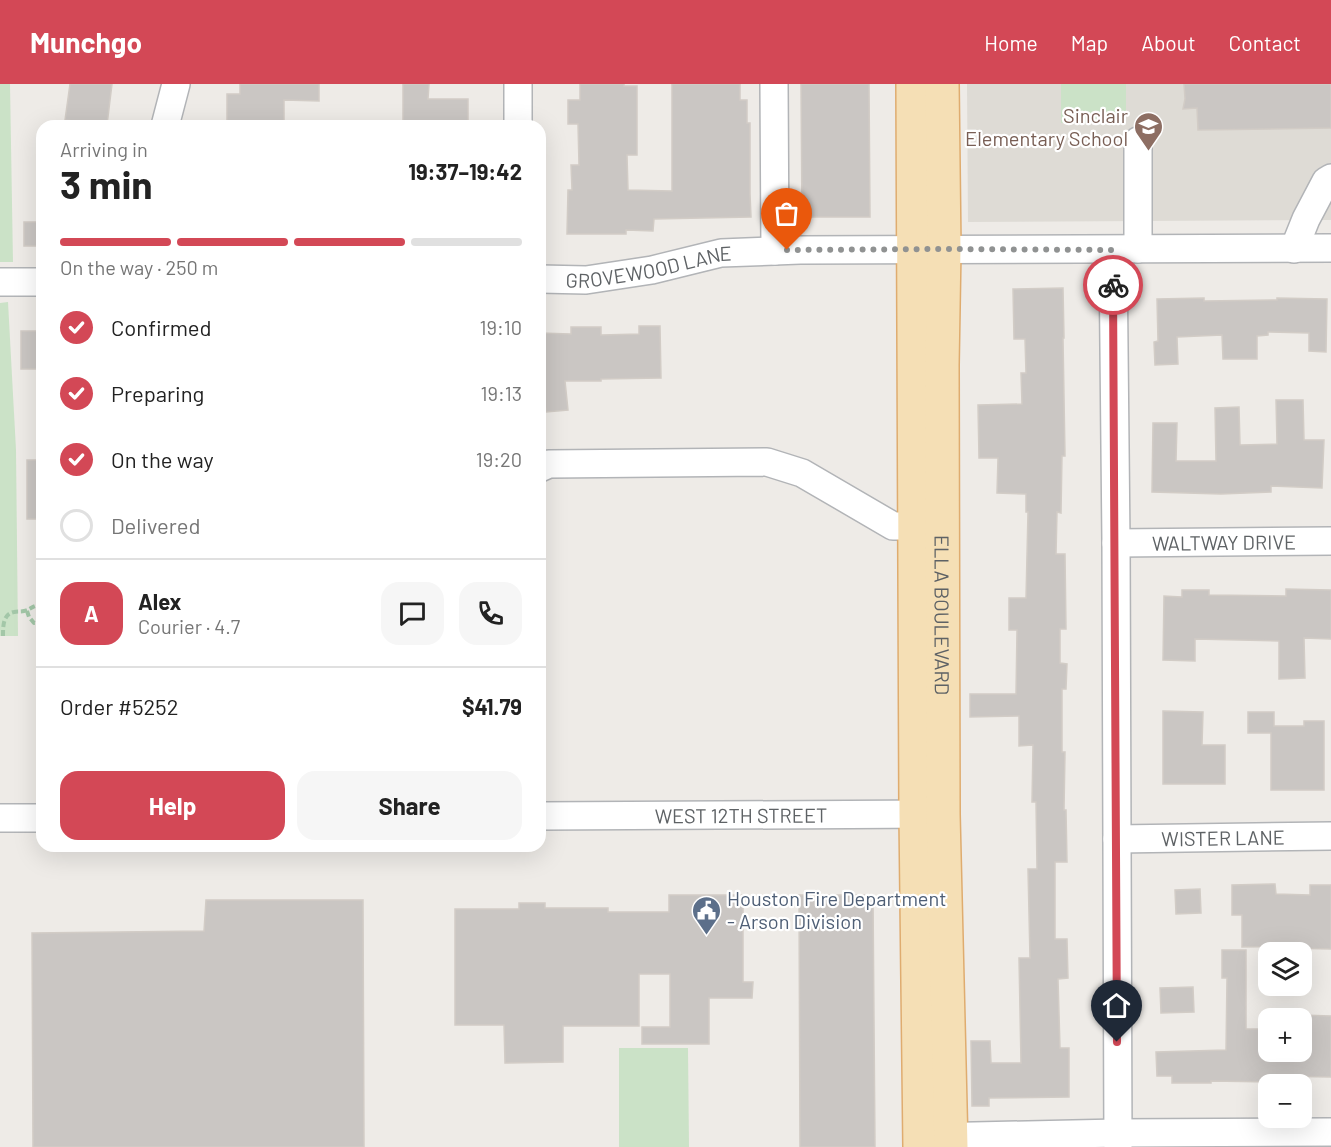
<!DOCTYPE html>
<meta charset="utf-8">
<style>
:root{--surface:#fff;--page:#f6f6f6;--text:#222;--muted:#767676;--line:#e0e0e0;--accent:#d34856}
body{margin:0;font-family:Barlow,sans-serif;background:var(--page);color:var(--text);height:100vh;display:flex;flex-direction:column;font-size:22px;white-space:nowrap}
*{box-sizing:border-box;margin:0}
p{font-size:20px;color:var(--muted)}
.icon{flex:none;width:33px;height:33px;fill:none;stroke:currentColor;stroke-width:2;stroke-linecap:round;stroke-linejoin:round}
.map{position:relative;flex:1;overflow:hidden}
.drawer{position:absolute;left:36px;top:36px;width:510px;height:732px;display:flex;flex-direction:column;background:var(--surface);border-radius:18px;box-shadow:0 6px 24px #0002}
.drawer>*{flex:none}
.buttons{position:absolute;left:1258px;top:858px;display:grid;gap:12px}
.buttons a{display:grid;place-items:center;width:54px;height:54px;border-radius:12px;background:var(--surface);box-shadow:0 6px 24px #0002;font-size:30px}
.pin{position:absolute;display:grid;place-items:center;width:51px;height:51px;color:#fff;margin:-62px -26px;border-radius:50% 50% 50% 0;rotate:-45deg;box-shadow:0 0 6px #0007}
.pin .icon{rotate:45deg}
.courier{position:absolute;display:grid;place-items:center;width:60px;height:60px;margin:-30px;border:4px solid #d34856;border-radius:50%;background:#fff;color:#222;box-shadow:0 2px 8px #0007}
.head em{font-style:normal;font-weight:700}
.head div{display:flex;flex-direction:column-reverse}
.head{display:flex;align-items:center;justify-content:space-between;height:102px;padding:0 24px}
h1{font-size:39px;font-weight:700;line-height:45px}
.bar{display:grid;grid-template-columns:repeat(4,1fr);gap:9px 6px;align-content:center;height:72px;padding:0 24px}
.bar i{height:8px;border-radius:4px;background:var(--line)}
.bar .current{background:var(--accent)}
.bar p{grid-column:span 4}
.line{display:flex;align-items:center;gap:15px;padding:0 24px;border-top:2px solid var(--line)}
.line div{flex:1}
.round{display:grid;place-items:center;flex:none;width:63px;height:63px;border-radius:18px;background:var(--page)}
ol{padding:0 24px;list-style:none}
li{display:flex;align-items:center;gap:18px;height:66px}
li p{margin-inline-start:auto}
li .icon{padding:6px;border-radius:50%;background:var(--accent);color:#fff;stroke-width:4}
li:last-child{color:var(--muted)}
li i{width:33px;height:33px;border:3px solid var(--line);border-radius:50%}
.primary-button{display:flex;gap:12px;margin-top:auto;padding:12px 24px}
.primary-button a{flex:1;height:69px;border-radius:18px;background:var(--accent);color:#fff;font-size:24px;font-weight:700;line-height:69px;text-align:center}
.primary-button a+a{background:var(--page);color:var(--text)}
header{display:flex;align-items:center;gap:36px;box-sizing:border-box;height:84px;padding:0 30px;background:var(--accent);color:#fff}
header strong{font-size:28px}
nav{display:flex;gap:33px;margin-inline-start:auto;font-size:21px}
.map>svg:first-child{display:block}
.education{fill:#dedbd5}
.grass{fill:#cbe2c7}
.building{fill:#cac6c3;stroke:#d2ccc6;stroke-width:1.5}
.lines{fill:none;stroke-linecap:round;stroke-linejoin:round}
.minor-casing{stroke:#b2b4b7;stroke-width:30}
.major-casing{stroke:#dfac6f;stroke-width:36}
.path{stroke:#a3c7a8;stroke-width:4;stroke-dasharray:6 3;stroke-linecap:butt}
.minor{stroke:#fff;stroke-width:27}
.major{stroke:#f5dfb5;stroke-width:33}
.done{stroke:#909292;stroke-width:6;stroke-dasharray:0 10.8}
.route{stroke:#d34856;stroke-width:8}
.labels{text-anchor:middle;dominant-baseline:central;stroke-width:4.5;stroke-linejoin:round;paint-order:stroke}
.education-label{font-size:20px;fill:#785e54;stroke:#fff;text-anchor:end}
.street-label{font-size:20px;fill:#5e6265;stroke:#fff}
.service-label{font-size:20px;fill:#4e5e75;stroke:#fff;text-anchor:start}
</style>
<header>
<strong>Munchgo</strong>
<nav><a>Home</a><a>Map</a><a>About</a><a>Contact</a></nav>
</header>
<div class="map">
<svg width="1331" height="1063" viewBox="0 0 1331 1063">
<rect width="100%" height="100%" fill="#eeebe7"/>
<path class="education" d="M967 0H1331V136L968 138Z"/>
<g class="grass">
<path d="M0 0H10L13 178H0Z"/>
<path d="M1061 0H1126V38L1061 39Z"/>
<path d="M8 218 16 366 18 552H0V219Z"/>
<path d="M619 964H688L689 1063H619Z"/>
</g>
<g class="building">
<path d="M70 0H112L107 41 65 36Z"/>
<path d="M240 0H319V17L284 16V40L227 39V10H240Z"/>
<path d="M403 0H429L428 15H468V42H403Z"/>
<path d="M580 0H624V2H637V71H627L628 106 672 107V0H740V16H747V39H750V110L751 133 654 135 653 147 626 146V150H567L568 106H572L571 81H579L578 40H568V16H580Z"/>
<path d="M801 0H869L870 133H802Z"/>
<path d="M1184 0H1331V44L1198 46 1197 24 1183 25 1185 15Z"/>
<rect x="24" y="138" width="18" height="24"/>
<path d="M1063 204 1064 254H1063L1065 372H1062L1061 429 1057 428 1056 470H1065L1066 545H1060V579L1067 580 1066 605H1062V668H1065L1064 726H1066L1067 778H1055V855H1067L1068 894 1058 895 1060 964H1069V1013L989 1014V1022H972L971 957H990L991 979H1021L1019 874H1030L1028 785H1037L1036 718H1032L1033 661 1019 662V632L970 633V610H1016L1017 546H1009V514H1026L1028 428H1026V410L997 409 998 374H979L978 321 1022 320 1021 289H1026L1025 255H1014L1013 205Z"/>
<path d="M1204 214V217L1277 216V214L1327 215 1326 268 1309 267V249L1268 248V251L1257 252V275H1223L1222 251 1177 253 1178 280 1155 281 1154 258 1158 257 1157 215Z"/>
<path d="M639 242H660L661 294 601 295V297H565L568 326 546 328 542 295H540V249L571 250V243H601V251L639 250Z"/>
<rect x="21" y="247" width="21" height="38"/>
<path d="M1276 316H1303L1304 356H1324L1322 404 1271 402V408L1221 410 1152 408 1153 339H1177L1176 377H1216L1215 324 1239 323 1240 361 1277 360Z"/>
<rect x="27" y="376" width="15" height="59"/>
<path d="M1286 505 1331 506V555L1304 554 1305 594 1279 595V557L1195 555V577L1163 576 1164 512 1182 513V506H1209V511L1286 512Z"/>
<path d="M1163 627 1203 628 1202 661H1225V700H1163Z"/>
<path d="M1248 628H1274V642H1304V637H1324V706H1271V649H1248Z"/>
<path d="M1275 800 1276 810 1310 811V801H1331V865L1291 864V862L1242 863V831H1232V801Z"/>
<path d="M1200 805 1201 829 1176 830 1175 806Z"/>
<path d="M669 811H743V898H753L752 914H709V960H642V943H670V890H639V942H563V978L505 979 504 941H455V825H519V819H545V824H608V828H669Z"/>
<path d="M799 811H873L875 1063H800Z"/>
<path d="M206 816H363L364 1063H33L32 849 204 847Z"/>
<path d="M1222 866H1246V945H1269V968H1302V931L1331 932V993L1275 992V998L1211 997V999H1172V992H1157L1156 968 1226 966 1227 894H1222Z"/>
<path d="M1193 903 1194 928 1161 929 1160 904Z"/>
</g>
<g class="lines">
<defs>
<g id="minor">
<path d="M518 0V42"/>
<path d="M774 0 775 167"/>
<path d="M165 42 176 0"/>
<path d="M1138 165V57"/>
<path d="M1294 165 1306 135 1326 97 1331 94"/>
<path d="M1113 166 1116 459 1118 1063"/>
<path id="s1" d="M540 195 586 196 652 186 721 169 800 166 1331 164"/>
<path d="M0 198H42"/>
<path d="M540 384 549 380 767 378 802 389 893 442H915"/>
<path id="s2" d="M1116 459 1331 457"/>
<path id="s3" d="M540 732 935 730"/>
<path d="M0 734H42"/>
<path id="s4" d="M1117 755 1331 752"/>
<path d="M930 1053 1118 1049 1331 1048"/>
</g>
<g id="major">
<path d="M913 0 916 730 920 1063"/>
<path id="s5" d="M942 0 944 165 942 281 943 730 951 1063"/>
</g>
</defs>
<use href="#minor" class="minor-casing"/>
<use href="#major" class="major-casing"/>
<g class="path">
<path d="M27 527 29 533 34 539H42"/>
<path d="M3 552C3 542 3 530 14 528 18 527 20 528 24 527 32 525 32 521 42 521"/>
</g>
<use href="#minor" class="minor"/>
<use href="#major" class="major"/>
</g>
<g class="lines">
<path class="done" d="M787 166 944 165 1113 166V201"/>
<path class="route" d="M1113 201 1117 958"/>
</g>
<defs>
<symbol id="school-pin" viewBox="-11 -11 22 30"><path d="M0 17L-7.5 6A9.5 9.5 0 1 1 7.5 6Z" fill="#8d6e63" stroke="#fff"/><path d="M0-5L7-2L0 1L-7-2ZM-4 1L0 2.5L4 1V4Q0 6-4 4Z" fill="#fff"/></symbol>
<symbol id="civic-pin" viewBox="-11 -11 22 30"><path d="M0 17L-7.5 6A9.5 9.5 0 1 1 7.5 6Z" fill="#5c6f8a" stroke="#fff"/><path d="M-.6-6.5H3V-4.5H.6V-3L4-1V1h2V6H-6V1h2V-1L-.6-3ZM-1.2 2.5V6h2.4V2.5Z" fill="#fff"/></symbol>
</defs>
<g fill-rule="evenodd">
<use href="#school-pin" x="1132" y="26" width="33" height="45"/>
<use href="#civic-pin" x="690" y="810" width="33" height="45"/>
</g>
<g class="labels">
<g class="education-label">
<text x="1128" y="31">Sinclair<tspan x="1128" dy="23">Elementary School</tspan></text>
</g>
<g class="street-label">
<text stroke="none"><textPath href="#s1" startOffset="110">GROVEWOOD LANE</textPath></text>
<text stroke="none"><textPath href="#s2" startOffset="108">WALTWAY DRIVE</textPath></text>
<text stroke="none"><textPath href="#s5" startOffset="531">ELLA BOULEVARD</textPath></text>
<text stroke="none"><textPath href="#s3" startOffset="201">WEST 12TH STREET</textPath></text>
<text stroke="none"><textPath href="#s4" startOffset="106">WISTER LANE</textPath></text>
</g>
<g class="service-label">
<text x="727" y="814">Houston Fire Department<tspan x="727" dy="23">- Arson Division</tspan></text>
</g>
</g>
</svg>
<div class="buttons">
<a><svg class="icon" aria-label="layers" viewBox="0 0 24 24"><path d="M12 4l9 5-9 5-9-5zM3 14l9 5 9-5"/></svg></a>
<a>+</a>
<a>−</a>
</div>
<div class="pin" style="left:787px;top:166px;background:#ea580c"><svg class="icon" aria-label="bag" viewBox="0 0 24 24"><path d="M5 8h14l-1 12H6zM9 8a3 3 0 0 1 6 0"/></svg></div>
<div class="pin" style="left:1117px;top:958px;background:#1f2937"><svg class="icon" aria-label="home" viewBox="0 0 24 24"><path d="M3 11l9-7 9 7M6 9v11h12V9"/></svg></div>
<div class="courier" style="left:1113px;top:201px"><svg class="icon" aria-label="bike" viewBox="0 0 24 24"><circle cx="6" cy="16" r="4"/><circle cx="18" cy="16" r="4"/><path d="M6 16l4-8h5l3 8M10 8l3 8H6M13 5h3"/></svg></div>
<section class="drawer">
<div class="head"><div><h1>3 min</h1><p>Arriving in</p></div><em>19:37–19:42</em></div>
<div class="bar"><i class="current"></i><i class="current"></i><i class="current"></i><i></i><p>On the way · 250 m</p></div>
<ol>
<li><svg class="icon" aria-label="check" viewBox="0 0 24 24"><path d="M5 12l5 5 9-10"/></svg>Confirmed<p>19:10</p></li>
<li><svg class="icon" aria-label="check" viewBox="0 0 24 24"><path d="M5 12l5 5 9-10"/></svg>Preparing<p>19:13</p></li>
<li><svg class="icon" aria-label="check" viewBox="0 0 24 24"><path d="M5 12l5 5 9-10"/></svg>On the way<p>19:20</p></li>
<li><i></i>Delivered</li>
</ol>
<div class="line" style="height:108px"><b class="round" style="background:var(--accent);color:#fff">A</b><div><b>Alex</b><p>Courier · 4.7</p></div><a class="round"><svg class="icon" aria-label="chat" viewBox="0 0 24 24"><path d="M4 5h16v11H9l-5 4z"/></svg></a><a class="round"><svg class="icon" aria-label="phone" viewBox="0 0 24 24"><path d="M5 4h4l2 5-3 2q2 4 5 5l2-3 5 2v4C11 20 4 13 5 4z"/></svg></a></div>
<div class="line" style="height:78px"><div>Order #5252</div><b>$41.79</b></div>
<div class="primary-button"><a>Help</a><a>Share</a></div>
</section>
</div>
